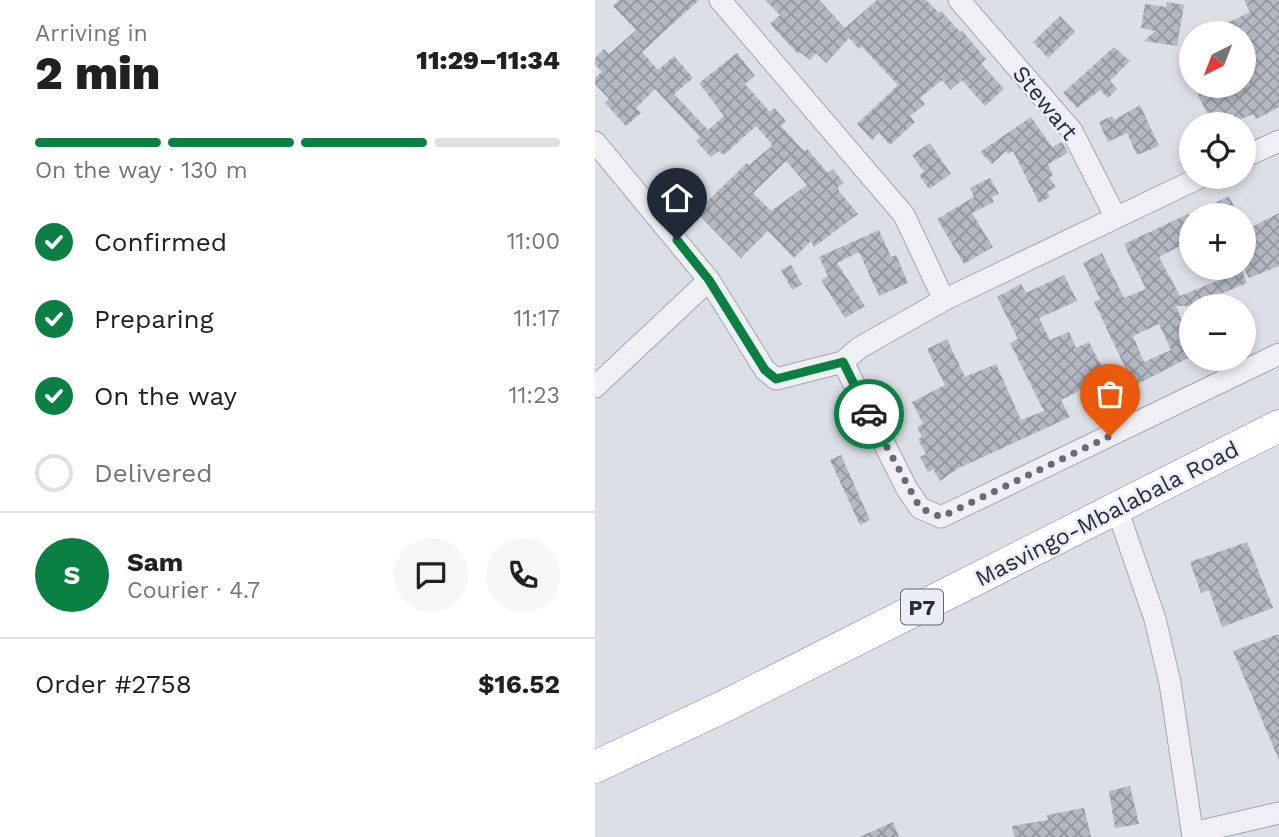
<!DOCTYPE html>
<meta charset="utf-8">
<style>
:root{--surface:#fff;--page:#f6f6f6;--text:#202124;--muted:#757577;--line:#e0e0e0;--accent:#0b8043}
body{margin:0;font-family:"Work Sans",sans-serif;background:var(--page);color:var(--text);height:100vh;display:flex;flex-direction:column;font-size:26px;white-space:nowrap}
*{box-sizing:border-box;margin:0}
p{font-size:23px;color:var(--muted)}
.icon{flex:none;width:38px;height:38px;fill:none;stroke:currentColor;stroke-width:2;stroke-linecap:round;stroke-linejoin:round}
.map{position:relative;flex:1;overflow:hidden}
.panel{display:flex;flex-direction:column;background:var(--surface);width:595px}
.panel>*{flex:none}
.needle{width:46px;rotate:222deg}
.controls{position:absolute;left:584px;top:21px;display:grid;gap:14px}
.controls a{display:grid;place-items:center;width:77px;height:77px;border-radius:50%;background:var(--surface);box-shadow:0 4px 10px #0003;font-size:35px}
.pin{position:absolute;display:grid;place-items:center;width:60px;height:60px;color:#fff;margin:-72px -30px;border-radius:50% 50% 50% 0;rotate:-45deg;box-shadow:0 0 7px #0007}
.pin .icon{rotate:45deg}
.courier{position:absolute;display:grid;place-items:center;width:70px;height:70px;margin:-35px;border:5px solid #0b8043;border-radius:50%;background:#fff;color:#222;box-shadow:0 2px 9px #0007}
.head em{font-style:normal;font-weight:800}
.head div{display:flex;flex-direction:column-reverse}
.head{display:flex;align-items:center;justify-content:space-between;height:119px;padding:0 35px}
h1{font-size:46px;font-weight:800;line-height:52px}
.bar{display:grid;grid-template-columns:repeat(4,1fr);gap:10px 7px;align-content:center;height:84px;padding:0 35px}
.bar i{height:9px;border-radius:5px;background:var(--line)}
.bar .active{background:var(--accent)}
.bar p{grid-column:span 4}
.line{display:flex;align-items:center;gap:18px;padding:0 35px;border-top:2px solid var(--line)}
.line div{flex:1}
.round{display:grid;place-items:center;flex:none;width:74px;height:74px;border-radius:37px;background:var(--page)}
ol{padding:0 35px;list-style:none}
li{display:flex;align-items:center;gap:21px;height:77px}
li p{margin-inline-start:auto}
li .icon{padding:7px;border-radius:50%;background:var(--accent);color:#fff;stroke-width:4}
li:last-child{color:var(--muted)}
li i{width:38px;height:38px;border:4px solid var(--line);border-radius:50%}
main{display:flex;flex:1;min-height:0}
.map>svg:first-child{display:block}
.building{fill:url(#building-cross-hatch);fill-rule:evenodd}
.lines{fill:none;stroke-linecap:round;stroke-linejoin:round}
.minor-casing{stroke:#a2a6b0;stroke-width:23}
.highway-casing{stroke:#838b9c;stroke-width:33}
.minor{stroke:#eef0f4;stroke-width:21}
.highway{stroke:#fff;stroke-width:32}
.done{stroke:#666b78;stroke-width:7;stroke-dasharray:0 12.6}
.route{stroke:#0b8043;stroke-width:9}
.labels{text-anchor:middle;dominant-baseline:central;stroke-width:5;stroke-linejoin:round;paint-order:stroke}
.shield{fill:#ebeef4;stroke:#616673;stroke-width:2}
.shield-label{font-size:21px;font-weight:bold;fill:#262c3c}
.street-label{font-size:23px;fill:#262c3c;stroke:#ebeef4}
</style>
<main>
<section class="panel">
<div class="head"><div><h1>2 min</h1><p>Arriving in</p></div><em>11:29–11:34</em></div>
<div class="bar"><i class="active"></i><i class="active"></i><i class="active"></i><i></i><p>On the way · 130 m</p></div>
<ol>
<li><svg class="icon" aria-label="check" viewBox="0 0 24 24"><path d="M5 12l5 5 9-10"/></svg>Confirmed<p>11:00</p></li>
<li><svg class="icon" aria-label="check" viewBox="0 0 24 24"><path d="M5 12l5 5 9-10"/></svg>Preparing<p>11:17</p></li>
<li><svg class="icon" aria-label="check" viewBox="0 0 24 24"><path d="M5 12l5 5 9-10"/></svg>On the way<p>11:23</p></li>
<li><i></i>Delivered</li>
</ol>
<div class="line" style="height:126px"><b class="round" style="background:var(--accent);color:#fff">S</b><div><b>Sam</b><p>Courier · 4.7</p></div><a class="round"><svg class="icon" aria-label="chat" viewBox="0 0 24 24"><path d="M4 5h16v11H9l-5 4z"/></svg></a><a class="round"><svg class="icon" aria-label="phone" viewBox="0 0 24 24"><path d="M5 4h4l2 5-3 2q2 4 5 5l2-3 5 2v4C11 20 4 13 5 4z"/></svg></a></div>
<div class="line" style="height:91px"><div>Order #2758</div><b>$16.52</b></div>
</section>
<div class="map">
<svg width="684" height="837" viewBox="0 0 684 837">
<defs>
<pattern id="building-cross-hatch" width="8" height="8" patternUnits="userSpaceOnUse" patternTransform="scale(1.75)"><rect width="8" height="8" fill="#b3b8c2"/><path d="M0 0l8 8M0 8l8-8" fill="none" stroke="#91969f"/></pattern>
</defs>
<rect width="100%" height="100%" fill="#dcdfe6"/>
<g class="building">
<path d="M24 0H104L47 52 63 70 79 56 98 78 79 94 113 130 129 116 104 83 142 53 160 76 150 84 175 112 179 108 191 121 186 126 209 151 212 149 233 173 238 169 249 183 243 187 244 191 263 214 219 247 216 241 199 258 173 231 146 258 101 212 152 163 154 165 177 146 176 143 161 126 129 155 124 151 116 157 101 141 105 137 60 89 41 108 46 113 31 126 10 103 14 99 0 84V78L7 72 0 64V58L9 49 14 54 41 30 18 6ZM191 161 212 185 176 211 158 193Z"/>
<path d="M170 0H224L250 28 282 0H331L344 13 346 11 365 32 367 31 391 59 386 64 409 89 390 106 367 80 356 90 347 80 325 98 330 104 315 116 320 122 295 145 284 133 277 140 262 124 303 85 267 47 264 49 254 38 231 63 221 53 215 60 205 52 203 54 175 24 185 15Z"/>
<path d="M649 0H684V107L661 119 658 114 635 124H617L599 86H649V33H612L655 12Z"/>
<path d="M572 2 589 5 582 46 549 41 560 31 546 28 550 4 571 7Z"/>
<path d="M465 16 480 32 453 58 438 42Z"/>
<path d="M519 47 535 61 515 81 522 89 513 98 505 90 482 108 468 93Z"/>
<path d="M545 105 564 146 542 155 532 133 513 142 504 122 517 116 519 120Z"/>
<path d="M436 117 457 147 467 142 473 153 453 164 458 176 454 177 461 187 452 192 455 197 444 203 418 151 413 154 411 151 397 164 385 152Z"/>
<path d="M335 143 356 174 334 189 324 175 329 172 317 155Z"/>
<path d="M395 178 404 194 397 197 399 202 377 213 398 247 369 264 342 219 379 197 375 188Z"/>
<path d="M634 196 643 215H617L612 207Z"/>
<path d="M684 213V266L654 278 649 268V231Z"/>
<path d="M593 214 597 220V240L564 257 585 296 647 271 652 283 623 295 629 306H581L597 344V356L539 386 499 302 505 299 488 263 507 253 529 298 551 289 529 244ZM564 324 576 350 549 362 538 336Z"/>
<path d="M284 230 296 257 301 255 313 283 284 296 264 252 242 263 270 306 250 318 226 280 233 276 224 257Z"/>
<path d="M196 265 207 284 197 290 186 270Z"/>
<path d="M469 275 482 301 444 318 455 340 474 332 481 348 494 342 521 394 516 396 518 400 499 410 488 389 466 400 475 417 364 468 345 481 338 469 333 472 325 457 331 454 323 439 327 437 322 427 328 424 317 402 350 385 332 349 352 339 370 377 401 364 426 420 449 411 415 343 423 339 402 297 426 284 431 293Z"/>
<path d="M246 455 275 520 265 525 235 460Z"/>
<path d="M652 542 678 608 627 627 614 590 606 593 595 562Z"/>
<path d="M684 634V760L638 651Z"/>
<path d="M535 786 544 824 520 828 514 791Z"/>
<path d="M489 808 496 837H419L417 826 453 820 452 815Z"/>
<path d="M298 822 304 837H264Z"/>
</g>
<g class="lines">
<defs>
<g id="minor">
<path d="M125 0 309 215 349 300"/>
<path d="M364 0 477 131 520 216"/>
<path d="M0 142 114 280 170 370 181 379 248 362"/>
<path d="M649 157 684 141"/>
<path d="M606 177 349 300 264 348 248 362 312 489 325 508 346 517 684 354"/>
<path d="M0 387 114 280"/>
<path d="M522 509 560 619 575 683 598 837"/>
<path d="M598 833 684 813"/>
</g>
<path id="highway" d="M0 767 132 705 684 426"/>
</defs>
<use href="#minor" class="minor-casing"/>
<use href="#highway" class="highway-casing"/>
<use href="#minor" class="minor"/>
<use href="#highway" class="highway"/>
</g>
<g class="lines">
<path class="done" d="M274 414 325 508 346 517 515 436"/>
<path class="route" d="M82 240 114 280 170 370 181 379 248 362 274 414"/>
</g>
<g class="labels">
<rect class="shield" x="306" y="589.5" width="42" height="35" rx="5"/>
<g class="shield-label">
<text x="327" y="607">P7</text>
</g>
<g class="street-label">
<text transform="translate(450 103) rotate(51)">Stewart</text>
<text transform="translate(512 514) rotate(-27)">Masvingo-Mbalabala Road</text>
</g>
</g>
</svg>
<div class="controls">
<a><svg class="needle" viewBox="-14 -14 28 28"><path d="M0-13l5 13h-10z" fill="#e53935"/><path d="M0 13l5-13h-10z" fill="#757577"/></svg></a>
<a><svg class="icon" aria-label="locate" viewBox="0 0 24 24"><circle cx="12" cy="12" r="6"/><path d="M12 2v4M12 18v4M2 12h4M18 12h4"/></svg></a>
<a>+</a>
<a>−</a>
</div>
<div class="pin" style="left:515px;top:436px;background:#ea580c"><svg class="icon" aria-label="bag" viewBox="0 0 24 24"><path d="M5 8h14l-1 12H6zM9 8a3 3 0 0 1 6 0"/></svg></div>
<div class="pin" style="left:82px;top:240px;background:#1f2937"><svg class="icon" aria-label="home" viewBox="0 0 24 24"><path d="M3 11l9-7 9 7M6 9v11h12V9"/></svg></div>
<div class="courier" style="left:274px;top:414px"><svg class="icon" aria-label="car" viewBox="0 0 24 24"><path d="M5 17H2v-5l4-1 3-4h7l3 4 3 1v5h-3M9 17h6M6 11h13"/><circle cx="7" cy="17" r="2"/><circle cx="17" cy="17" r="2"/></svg></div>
</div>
</main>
